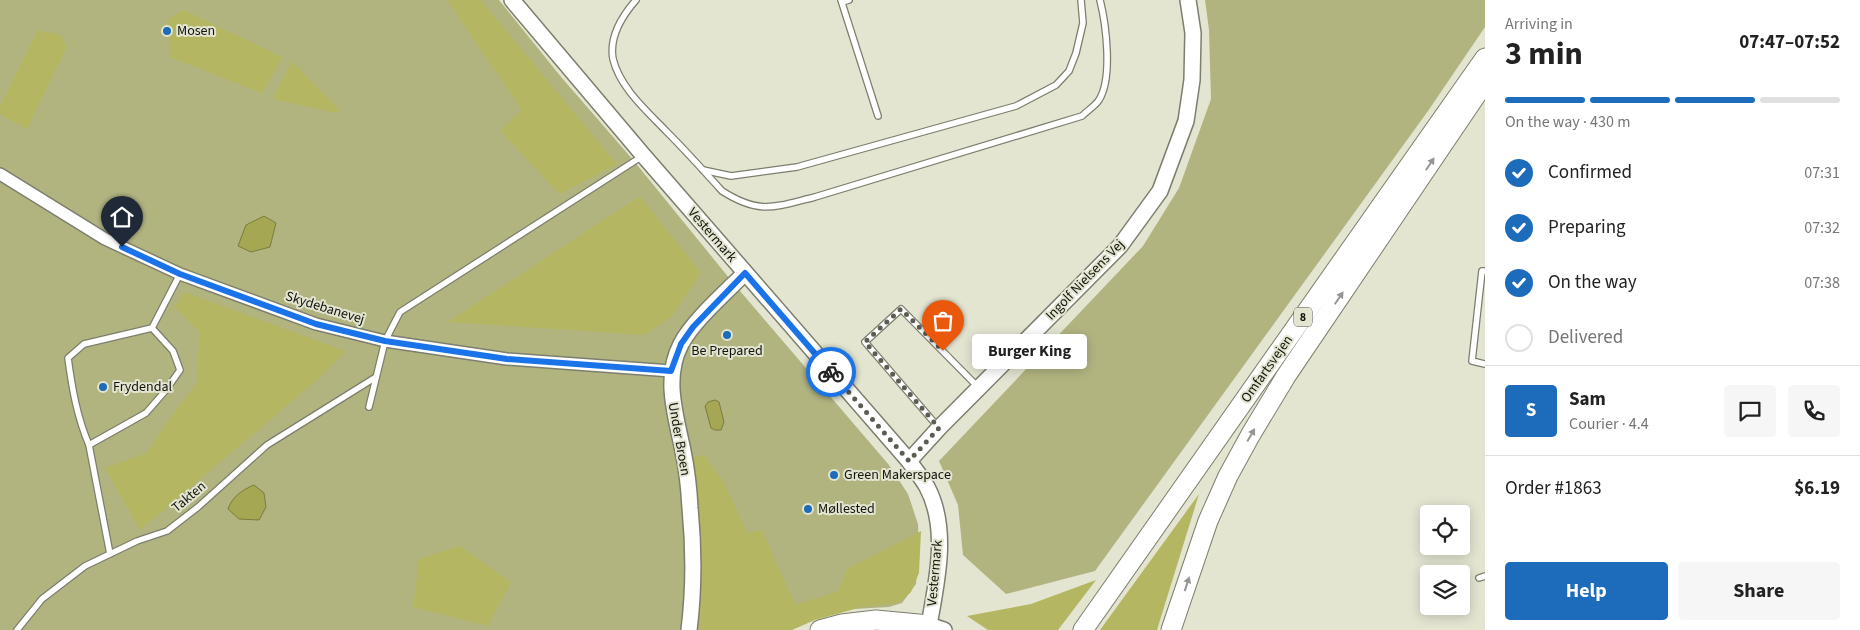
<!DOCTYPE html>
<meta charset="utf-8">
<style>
:root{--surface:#fff;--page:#f6f6f6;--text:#222;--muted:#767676;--line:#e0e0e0;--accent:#1d6cbb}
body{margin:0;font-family:"Source Sans 3",sans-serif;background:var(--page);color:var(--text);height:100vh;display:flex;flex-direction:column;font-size:19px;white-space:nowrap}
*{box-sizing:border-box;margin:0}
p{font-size:16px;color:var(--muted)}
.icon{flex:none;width:28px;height:28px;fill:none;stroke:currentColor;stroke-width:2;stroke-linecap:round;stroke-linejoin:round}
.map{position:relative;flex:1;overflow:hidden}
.drawer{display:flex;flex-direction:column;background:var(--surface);width:375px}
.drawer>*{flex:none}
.tools{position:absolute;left:1420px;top:505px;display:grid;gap:10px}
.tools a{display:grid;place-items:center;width:50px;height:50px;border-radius:5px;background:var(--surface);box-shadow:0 2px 12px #0003;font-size:25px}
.pin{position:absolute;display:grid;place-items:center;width:42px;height:42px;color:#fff;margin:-51px -21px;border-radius:50% 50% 50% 0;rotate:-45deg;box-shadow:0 0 5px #0007}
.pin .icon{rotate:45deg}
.courier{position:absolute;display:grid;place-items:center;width:50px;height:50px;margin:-25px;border:4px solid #1a73e8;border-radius:50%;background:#fff;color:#222;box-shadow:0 1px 6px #0007}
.bubble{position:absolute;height:35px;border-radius:5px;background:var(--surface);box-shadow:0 2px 12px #0003;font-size:16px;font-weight:700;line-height:35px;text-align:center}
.head em{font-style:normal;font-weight:700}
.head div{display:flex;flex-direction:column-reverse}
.head{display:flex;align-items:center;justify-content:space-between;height:85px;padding:0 20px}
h1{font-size:32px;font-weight:700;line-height:38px}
.bar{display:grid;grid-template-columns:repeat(4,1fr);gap:8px 5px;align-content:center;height:60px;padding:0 20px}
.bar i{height:6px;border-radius:4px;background:var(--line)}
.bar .selected{background:var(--accent)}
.bar p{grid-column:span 4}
.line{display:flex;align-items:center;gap:12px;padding:0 20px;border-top:1px solid var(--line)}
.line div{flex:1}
.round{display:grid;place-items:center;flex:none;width:52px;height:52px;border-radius:5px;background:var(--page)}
ol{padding:0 20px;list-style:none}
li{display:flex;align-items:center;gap:15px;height:55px}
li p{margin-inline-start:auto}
li .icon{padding:5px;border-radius:50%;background:var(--accent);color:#fff;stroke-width:4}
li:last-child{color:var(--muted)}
li i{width:28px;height:28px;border:2px solid var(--line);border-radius:50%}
.primary-button{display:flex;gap:10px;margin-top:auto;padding:10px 20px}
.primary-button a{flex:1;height:58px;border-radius:5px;background:var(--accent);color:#fff;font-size:20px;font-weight:700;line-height:58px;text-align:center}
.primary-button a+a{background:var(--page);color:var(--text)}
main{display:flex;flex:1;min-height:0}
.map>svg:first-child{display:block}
.green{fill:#b2b480}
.forest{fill:#b5b662}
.water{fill:#a6a753;stroke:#7a7b3e}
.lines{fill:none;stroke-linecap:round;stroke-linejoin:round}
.service-casing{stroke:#7d7e6d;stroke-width:8}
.minor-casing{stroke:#7d7e6d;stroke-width:14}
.tertiary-casing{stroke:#7d7e6d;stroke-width:18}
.trunk-casing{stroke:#7d7e6d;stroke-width:21}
.service{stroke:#fff;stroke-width:5.5}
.minor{stroke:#fff;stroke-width:11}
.tertiary{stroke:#fff;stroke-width:15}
.trunk{stroke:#fff;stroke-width:19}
.oneway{fill:#959592}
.done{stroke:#5c5d52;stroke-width:5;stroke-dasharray:0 9}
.route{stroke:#1a73e8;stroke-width:6}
.poi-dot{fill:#1d6cbb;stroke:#e3e5d1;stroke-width:2}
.labels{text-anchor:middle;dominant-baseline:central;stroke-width:4;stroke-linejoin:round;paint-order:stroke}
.shield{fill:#e3e5d1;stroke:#515348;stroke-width:1}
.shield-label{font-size:12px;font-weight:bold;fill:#13140d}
.poi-label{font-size:14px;fill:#13140d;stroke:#e3e5d1;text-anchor:start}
.street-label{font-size:14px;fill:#13140d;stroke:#e3e5d1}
</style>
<main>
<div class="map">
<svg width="1485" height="630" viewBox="0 0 1485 630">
<rect width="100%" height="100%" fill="#e3e5d1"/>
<g class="green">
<path d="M0 0H499L562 78 634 161 734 284 889 465 908 494 918 524 919 548 916 584 902 603 889 607 836 610 785 630H0Z"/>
<path d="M1205 0H1485V27L1428 111 1095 571 1006 594 963 555 958 505 939 461 1143 246 1179 188 1211 99 1209 30Z"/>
</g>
<g class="forest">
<path d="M447 0H481L617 164 560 194 500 131 522 110Z"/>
<path d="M183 10 283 57 262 93 170 57 167 20Z"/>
<path d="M38 30 61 35 67 47 27 129 0 114V106Z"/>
<path d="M292 61 340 110 337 113 273 99Z"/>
<path d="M640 196 701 273 672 316 645 335 448 322Z"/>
<path d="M184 292 346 351 316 381 140 530 105 468 147 453 165 425 197 382 199 331 174 307Z"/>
<path d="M704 455 725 484 747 533 762 530 795 605 839 591 847 569 921 531 919 573 911 592 899 603 862 607 815 620 792 630H699C701 570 698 517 691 457Z"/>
<path d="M1199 494 1157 630H1100Z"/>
<path d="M460 546 511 582 488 626 413 607 419 559Z"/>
<path d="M1096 580 1058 630H988L967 616 1031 604Z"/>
</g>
<g class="water">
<path d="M264 216 276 223 270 247 251 252 238 246 246 225Z"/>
<path d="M715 400 719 402 724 422 721 430H715L711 428 705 406 708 402Z"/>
<path d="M254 485 264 493 266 507 259 520 239 519 228 509C232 497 242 490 254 485Z"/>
</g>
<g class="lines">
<defs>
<g id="service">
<path d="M636 0C622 16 609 37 613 59 620 88 647 111 667 132 686 151 704 171 722 191 760 215 774 207 815 197L1082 116C1087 111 1095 106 1099 100 1113 78 1106 24 1100 0"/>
<path d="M841 0 878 116"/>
<path d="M842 2 849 0"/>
<path d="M703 170 731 176 797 167 1016 106 1056 85 1069 71 1076 53 1083 23 1081 0"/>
<path d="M1485 271H1482L1472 361 1485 364"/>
<path d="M369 407 385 341 400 312 641 157"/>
<path d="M939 428 865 342 901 309 978 387"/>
<path d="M89 445C77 417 72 388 68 358L84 344 152 328"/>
<path d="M110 554 89 445 146 413 166 390 180 370 173 351 152 328 180 274"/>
<path d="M1479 578 1485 576"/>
<path d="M17 630 42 599 85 566 137 541 167 531 198 507 267 445 376 377"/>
</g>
<path id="minor" d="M0 174 105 239 180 274 316 324 385 341 507 359 671 371"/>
<g id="tertiary">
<path d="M512 0 643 155 909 461C915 470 922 478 927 487 949 528 937 581 929 625L944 630"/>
<path d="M909 461 939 428 1120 246 1160 191 1186 121 1192 80 1193 33 1188 0"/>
<path d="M689 630C694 590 694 549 690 508 689 489 687 470 683 451 676 416 663 378 681 344 693 321 726 292 745 273"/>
</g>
<g id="trunk">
<path d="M820 630 842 624 876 620 929 625"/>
<path d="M1083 630 1485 58"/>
<path d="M1171 630 1208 521 1228 476 1251 434 1286 376 1485 82"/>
</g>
</defs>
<use href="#service" class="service-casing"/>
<use href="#minor" class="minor-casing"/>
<use href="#tertiary" class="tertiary-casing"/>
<use href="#trunk" class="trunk-casing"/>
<use href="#service" class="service"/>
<use href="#minor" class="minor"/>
<use href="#tertiary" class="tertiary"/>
<use href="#trunk" class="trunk"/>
</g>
<defs><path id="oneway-solid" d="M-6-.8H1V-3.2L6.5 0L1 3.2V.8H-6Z" transform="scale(1.25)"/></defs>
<g class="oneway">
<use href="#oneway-solid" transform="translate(1430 164) rotate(-56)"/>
<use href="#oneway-solid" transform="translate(1339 298) rotate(-56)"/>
<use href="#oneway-solid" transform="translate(1251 435) rotate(-60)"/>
<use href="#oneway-solid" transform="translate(1187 584) rotate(-72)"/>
</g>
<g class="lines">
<path class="done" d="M831 372 909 461 939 428 865 342 901 309 943 351"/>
<path class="route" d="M122 247 180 274 316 324 385 341 507 359 671 371 681 344 693 327 745 273 831 372"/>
</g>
<g class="poi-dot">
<circle cx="167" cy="31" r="5"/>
<circle cx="727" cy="335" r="5"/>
<circle cx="103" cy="387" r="5"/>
<circle cx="834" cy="475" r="5"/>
<circle cx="808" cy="509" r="5"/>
</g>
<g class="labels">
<rect class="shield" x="1294" y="307.5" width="18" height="19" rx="4"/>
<g class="shield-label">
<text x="1303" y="317">8</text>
</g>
<g class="poi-label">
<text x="177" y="31">Mosen</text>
<text x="727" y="351" text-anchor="middle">Be Prepared</text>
<text x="113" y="387">Frydendal</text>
<text x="844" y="475">Green Makerspace</text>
<text x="818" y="509">Møllested</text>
</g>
<g class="street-label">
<text transform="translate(712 235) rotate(49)">Vestermark</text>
<text transform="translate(1085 280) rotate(-46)">Ingolf Nielsens Vej</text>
<text transform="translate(325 308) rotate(17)">Skydebanevej</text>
<text transform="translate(1267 369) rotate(-55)">Omfartsvejen</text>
<text transform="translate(679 439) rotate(80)">Under Broen</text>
<text transform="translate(189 497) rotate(-40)">Takten</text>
<text transform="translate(935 573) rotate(-85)">Vestermark</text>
</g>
</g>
</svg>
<div class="tools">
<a><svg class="icon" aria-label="locate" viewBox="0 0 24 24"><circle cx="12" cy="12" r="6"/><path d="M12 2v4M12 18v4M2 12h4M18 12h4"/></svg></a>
<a><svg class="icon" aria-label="layers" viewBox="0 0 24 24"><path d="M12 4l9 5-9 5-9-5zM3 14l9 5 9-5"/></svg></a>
</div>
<div class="pin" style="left:943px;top:351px;background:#ea580c"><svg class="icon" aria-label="bag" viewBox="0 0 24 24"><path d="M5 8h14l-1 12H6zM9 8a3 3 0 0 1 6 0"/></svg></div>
<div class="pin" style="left:122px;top:247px;background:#1f2937"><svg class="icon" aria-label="home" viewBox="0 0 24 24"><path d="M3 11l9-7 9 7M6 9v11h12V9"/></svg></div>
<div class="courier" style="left:831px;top:372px"><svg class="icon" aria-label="bike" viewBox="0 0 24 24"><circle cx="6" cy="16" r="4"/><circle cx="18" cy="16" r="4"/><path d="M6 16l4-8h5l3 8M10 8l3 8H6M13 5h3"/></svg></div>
<div class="bubble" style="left:972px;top:334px;width:115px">Burger King</div>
</div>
<section class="drawer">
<div class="head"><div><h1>3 min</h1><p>Arriving in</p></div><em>07:47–07:52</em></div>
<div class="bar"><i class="selected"></i><i class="selected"></i><i class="selected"></i><i></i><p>On the way · 430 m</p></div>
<ol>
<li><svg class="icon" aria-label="check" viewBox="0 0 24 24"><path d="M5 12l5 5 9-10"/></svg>Confirmed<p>07:31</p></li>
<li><svg class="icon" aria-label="check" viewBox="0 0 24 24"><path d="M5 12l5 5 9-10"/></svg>Preparing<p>07:32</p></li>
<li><svg class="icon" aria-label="check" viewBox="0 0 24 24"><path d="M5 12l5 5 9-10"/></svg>On the way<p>07:38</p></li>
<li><i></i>Delivered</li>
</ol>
<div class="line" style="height:90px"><b class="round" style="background:var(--accent);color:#fff">S</b><div><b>Sam</b><p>Courier · 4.4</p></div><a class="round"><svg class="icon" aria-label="chat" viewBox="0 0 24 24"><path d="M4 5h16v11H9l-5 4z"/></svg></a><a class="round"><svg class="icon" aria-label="phone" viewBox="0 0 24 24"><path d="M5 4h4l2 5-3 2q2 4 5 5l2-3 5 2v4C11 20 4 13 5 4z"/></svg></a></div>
<div class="line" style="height:65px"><div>Order #1863</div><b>$6.19</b></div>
<div class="primary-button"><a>Help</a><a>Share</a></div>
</section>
</main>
